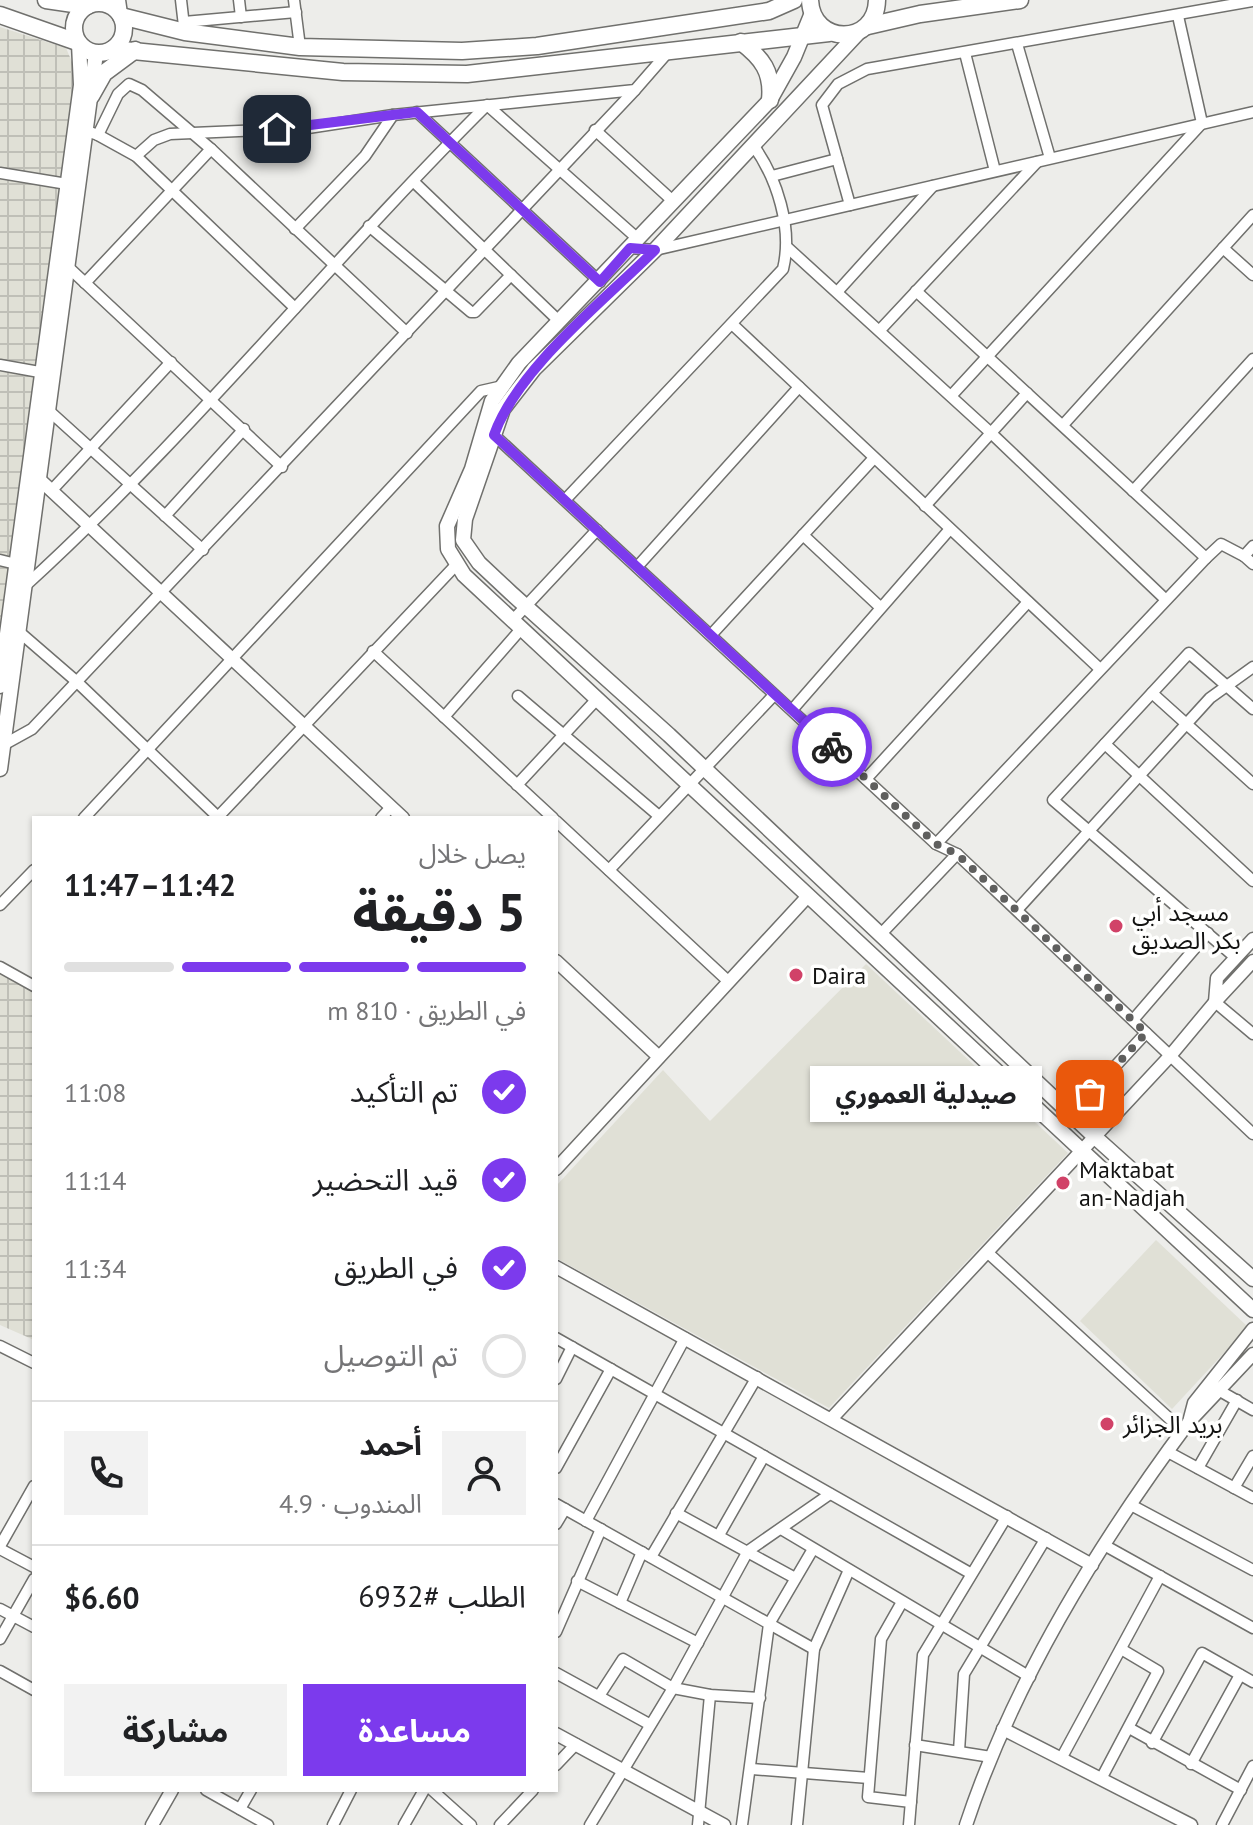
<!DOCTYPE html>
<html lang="ar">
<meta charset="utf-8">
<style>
:root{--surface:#fff;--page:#f2f2f2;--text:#202124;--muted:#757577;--line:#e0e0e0;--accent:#7c3aed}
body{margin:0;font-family:"PT Sans","Noto Sans Arabic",sans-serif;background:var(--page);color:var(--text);direction:rtl;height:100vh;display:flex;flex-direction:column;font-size:30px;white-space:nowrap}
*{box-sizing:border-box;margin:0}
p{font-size:26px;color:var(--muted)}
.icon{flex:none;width:44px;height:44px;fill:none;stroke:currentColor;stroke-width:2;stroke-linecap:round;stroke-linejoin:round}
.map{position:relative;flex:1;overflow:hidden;direction:ltr}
.sheet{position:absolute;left:32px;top:816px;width:526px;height:976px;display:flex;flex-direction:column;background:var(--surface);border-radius:0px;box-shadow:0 2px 6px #0004;direction:rtl}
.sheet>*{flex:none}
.pin{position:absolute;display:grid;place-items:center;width:68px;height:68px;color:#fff;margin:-34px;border-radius:16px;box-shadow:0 4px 12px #0006}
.courier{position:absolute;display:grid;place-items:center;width:80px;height:80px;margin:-40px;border:6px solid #7c3aed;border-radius:50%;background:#fff;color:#222;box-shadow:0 2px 10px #0007}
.bubble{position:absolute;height:56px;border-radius:0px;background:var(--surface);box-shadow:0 2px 6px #0004;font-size:26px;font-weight:700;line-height:56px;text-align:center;direction:rtl}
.head em{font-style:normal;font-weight:700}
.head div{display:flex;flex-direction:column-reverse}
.head{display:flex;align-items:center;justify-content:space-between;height:136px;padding:0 32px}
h1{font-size:52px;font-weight:700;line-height:60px}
.bar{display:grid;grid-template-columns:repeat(4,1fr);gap:12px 8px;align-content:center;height:96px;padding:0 32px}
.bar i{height:10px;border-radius:6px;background:var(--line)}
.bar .on{background:var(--accent)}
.bar p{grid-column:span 4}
.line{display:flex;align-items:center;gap:20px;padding:0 32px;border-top:2px solid var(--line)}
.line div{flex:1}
.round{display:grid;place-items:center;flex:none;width:84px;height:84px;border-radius:0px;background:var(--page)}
ol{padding:0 32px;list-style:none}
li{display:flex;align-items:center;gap:24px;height:88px}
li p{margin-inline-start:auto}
li .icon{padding:8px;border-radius:50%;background:var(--accent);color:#fff;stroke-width:4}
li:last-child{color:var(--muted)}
li i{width:44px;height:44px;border:4px solid var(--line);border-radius:50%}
.action{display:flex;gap:16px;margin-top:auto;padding:16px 32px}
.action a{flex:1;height:92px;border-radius:0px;background:var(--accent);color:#fff;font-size:32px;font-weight:700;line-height:92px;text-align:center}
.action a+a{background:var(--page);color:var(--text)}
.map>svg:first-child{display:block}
.built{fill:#e0e0d6}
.industrial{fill:url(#industrial-grid)}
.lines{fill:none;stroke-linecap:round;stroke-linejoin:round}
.minor-casing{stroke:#70706d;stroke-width:13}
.tertiary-casing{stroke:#70706d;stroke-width:15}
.secondary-casing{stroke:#70706d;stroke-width:17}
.primary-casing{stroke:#70706d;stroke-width:19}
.minor{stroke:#fff;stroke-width:10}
.tertiary{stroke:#fff;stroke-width:12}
.secondary{stroke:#fff;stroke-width:14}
.primary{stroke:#fff;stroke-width:16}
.done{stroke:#5f5f5e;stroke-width:8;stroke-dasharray:0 14.4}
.route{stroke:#7c3aed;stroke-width:10}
.poi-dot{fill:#d14268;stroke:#fffffe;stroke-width:3}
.labels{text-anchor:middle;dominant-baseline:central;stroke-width:7;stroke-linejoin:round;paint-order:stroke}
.poi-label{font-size:24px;fill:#131312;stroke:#fffffe;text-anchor:start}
</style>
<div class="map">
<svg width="1253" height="1825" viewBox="0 0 1253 1825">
<defs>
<pattern id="industrial-grid" width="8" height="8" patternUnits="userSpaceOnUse" patternTransform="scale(2)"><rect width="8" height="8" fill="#e0e0d6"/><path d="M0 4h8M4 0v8" fill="none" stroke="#bfbfb7"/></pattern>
</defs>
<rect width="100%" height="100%" fill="#ededea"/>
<g class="built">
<path d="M866 964 1068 1153 829 1408 556 1258V1186L663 1070 710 1121Z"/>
<path d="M1156 1240 1248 1327 1172 1409 1080 1321Z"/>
</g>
<g class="industrial">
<path d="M0 27 66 48 75 69 0 634Z"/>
<path d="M0 974 34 993V1340L0 1325Z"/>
</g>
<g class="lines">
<defs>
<g id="minor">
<path d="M181 0 184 26"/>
<path d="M239 0 241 17"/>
<path d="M294 0 300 47"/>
<path d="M184 22 296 12"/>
<path d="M1017 44 1050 158"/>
<path d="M965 53 995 171"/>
<path d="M417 112 600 282"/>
<path d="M84 130 98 135 118 94 129 84 142 90 211 149 407 333"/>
<path d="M595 130 674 202"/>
<path d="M98 135 136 156 295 308"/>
<path d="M136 156 154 140 170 134 308 128 393 115 635 90 669 51"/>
<path d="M0 173 67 184"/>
<path d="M772 176 837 159"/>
<path d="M414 182 560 322"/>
<path d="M850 205 822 105 838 84 867 69 1253 1"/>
<path d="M369 226 471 312H475L511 275"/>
<path d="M295 229 365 156 393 115"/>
<path d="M630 248 655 250 1253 112"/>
<path d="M788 248 991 433 1165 599"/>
<path d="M1223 248 1253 275"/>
<path d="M67 266 282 467"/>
<path d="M85 283 211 149"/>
<path d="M838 291 933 186"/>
<path d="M916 291 1206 558"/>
<path d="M732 324 1100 669"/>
<path d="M880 330 1037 162"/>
<path d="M0 365 45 373"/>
<path d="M951 396 1202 123 1178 16"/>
<path d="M47 409 203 550"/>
<path d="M1063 425 1253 215"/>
<path d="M494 435 936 844 957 854 1253 1134"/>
<path d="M51 491 171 362"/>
<path d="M1133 491 1253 359"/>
<path d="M565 500 783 269C793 228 777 178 753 145"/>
<path d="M925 506 1027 393"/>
<path d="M165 516 244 429"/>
<path d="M803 535 880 607"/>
<path d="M1253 546 1244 556 1253 564"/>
<path d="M0 560 16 564"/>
<path d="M637 567 799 387"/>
<path d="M24 587C189 437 329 262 487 105L638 239"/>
<path d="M512 621 597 530"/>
<path d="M17 630 76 681 219 818"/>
<path d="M711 635 874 458"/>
<path d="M373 651 553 818"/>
<path d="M1152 693 1253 784"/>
<path d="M518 696 659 816"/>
<path d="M792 710 950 529"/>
<path d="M444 717 521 629"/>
<path d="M1105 744 1253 881"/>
<path d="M3 745 32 729 635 90"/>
<path d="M866 779 1028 602"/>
<path d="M517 785 597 699"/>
<path d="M84 818 481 391 503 386"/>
<path d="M217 818 456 565"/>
<path d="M381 818 391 807"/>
<path d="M556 821 728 981"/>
<path d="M936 844 1206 558 1221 544 1244 556"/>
<path d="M609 870 774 695"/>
<path d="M0 905 34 870"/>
<path d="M1017 910 1210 698 1253 667"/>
<path d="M880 935 957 854"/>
<path d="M1236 958 1053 800 1189 653 1253 709"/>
<path d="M0 967 34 986"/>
<path d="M1215 1002 1253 1034"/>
<path d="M1133 1020 1208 933"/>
<path d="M1071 1114 1146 1033"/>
<path d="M987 1252 1183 1431"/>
<path d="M556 1338 970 1573"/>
<path d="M0 1346 34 1363"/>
<path d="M556 1379 572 1347"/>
<path d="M1220 1391 1253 1410"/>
<path d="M1168 1452 1253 1498"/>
<path d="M556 1468 611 1369"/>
<path d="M1198 1468 1237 1400"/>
<path d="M1234 1488 1253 1456"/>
<path d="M556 1504 814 1649"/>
<path d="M1131 1505 1253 1570"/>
<path d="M676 1513 795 1578"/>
<path d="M586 1521 685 1338"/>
<path d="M556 1524 565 1509"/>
<path d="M781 1529 1030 1677"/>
<path d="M719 1535 764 1456"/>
<path d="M1104 1545 1253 1628"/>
<path d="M0 1546 34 1486"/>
<path d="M0 1549 34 1567"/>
<path d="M651 1557 757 1377"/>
<path d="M577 1581 698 1643"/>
<path d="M902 1602 881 1639 868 1797 911 1802"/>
<path d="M620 1603 642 1552"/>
<path d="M0 1609 34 1627"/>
<path d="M556 1632 601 1529"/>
<path d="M0 1639 34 1579"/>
<path d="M0 1671 34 1690"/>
<path d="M556 1673 649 1724"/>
<path d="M599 1696 623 1659 673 1688 710 1695 760 1698"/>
<path d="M1129 1728 1241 1790"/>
<path d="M1152 1743 1202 1653 1253 1682"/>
<path d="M915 1745 991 1757"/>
<path d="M959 1751 964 1674 1046 1538"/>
<path d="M1062 1757 1160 1576"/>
<path d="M1191 1764 1240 1675"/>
<path d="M556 1765 576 1744"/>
<path d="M752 1769 869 1778"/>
<path d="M1101 1779 1158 1671 1121 1649"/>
<path d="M206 1790 268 1825"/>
<path d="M432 1790 471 1825"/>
<path d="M240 1809 251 1790"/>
<path d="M333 1825 351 1790"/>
<path d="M404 1825 424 1790"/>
<path d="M500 1825 533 1790"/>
<path d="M590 1825 673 1688 748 1551 830 1494"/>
<path d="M698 1825 710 1695"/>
<path d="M742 1825 769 1624 813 1549"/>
<path d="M797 1825 814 1649 849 1570"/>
<path d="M909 1825 923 1655 1007 1516"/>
<path d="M1222 1825 1253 1766"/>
</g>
<g id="tertiary">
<path d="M39 479 403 818"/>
<path d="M1253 939 1217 978 1215 1002 1253 961"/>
<path d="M556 961 659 1057"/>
<path d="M556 1169 808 896"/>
<path d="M556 1267 1092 1565"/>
<path d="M1253 1329 1194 1403 1189 1422 1253 1354"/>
<path d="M832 1418 1170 1056 1215 1002"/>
<path d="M1003 1729 1191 1825"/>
<path d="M556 1734 724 1825"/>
<path d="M152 1825 172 1790"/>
<path d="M966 1825C1014 1680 1098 1544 1189 1422"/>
</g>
<g id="secondary">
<path d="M118 0 120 14"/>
<path d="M812 13 794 57 770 100 519 363 492 401 472 469 447 526 448 549 464 575 1253 1310"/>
<path d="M859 32 655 250 534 369 503 409 465 519 463 540 479 563 511 593 669 735 1095 1137 1253 1279"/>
<path d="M0 686 81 85 79 44"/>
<path d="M0 769 96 53"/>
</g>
<g id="primary">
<path d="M46 0 87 6"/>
<path d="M810 0C812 46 876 46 877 0"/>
<circle cx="99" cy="28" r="25"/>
<path d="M0 15 77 42"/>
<path d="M121 16 185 32 300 47 462 51 537 46 769 11 794 0"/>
<path d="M868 26 920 14 1020 0"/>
<path d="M741 42C762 58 773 72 770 100"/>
<path d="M113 49 343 72 467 74 829 33"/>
<path d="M91 96 104 73 135 50"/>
</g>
</defs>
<use href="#minor" class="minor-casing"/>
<use href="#tertiary" class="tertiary-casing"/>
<use href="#secondary" class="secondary-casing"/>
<use href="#primary" class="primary-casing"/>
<use href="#minor" class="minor"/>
<use href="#tertiary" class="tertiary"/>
<use href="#secondary" class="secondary"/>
<use href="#primary" class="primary"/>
</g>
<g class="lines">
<path class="done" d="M832 747 936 844 957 854 1146 1033 1090 1094"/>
<path class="route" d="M277 129 417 112 600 282 630 248 655 250C604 301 518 368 494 435L832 747"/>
</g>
<g class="poi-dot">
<circle cx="1116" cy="926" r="8"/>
<circle cx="796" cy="975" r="8"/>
<circle cx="1063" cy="1183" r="8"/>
<circle cx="1107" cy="1424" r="8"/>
</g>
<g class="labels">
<g class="poi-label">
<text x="1132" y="912">مسجد أبي<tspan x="1132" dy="28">بكر الصديق</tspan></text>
<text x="812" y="975">Daira</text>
<text x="1079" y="1169">Maktabat<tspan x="1079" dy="28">an-Nadjah</tspan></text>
<text x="1123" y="1424">بريد الجزائر</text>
</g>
</g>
</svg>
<div class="pin" style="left:1090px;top:1094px;background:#ea580c"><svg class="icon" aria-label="bag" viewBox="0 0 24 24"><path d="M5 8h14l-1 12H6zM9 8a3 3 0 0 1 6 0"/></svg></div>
<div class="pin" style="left:277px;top:129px;background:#1f2937"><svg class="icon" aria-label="home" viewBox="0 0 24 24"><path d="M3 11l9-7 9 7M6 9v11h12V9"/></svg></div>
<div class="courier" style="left:832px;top:747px"><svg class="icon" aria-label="bike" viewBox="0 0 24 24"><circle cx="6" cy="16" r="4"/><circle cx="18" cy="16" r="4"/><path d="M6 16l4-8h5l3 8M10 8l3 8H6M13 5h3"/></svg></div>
<div class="bubble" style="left:810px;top:1066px;width:232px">صيدلية العموري</div>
<section class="sheet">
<div class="head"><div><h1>5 دقيقة</h1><p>يصل خلال</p></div><em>11:42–11:47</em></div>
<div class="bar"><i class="on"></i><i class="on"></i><i class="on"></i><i></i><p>في الطريق · 810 m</p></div>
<ol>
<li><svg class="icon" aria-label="check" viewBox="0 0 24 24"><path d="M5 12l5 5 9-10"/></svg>تم التأكيد<p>11:08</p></li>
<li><svg class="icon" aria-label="check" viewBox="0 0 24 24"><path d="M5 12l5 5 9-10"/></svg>قيد التحضير<p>11:14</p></li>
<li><svg class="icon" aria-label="check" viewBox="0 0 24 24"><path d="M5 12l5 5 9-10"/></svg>في الطريق<p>11:34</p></li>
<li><i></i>تم التوصيل</li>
</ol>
<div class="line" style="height:144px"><a class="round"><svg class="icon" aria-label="person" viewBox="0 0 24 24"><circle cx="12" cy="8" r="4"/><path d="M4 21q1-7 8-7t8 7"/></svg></a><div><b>أحمد</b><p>المندوب · 4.9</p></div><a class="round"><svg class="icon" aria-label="phone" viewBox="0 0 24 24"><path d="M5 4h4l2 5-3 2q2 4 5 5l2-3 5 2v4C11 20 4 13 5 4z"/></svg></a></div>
<div class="line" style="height:104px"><div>الطلب #6932</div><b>$6.60</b></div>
<div class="action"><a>مساعدة</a><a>مشاركة</a></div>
</section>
</div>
